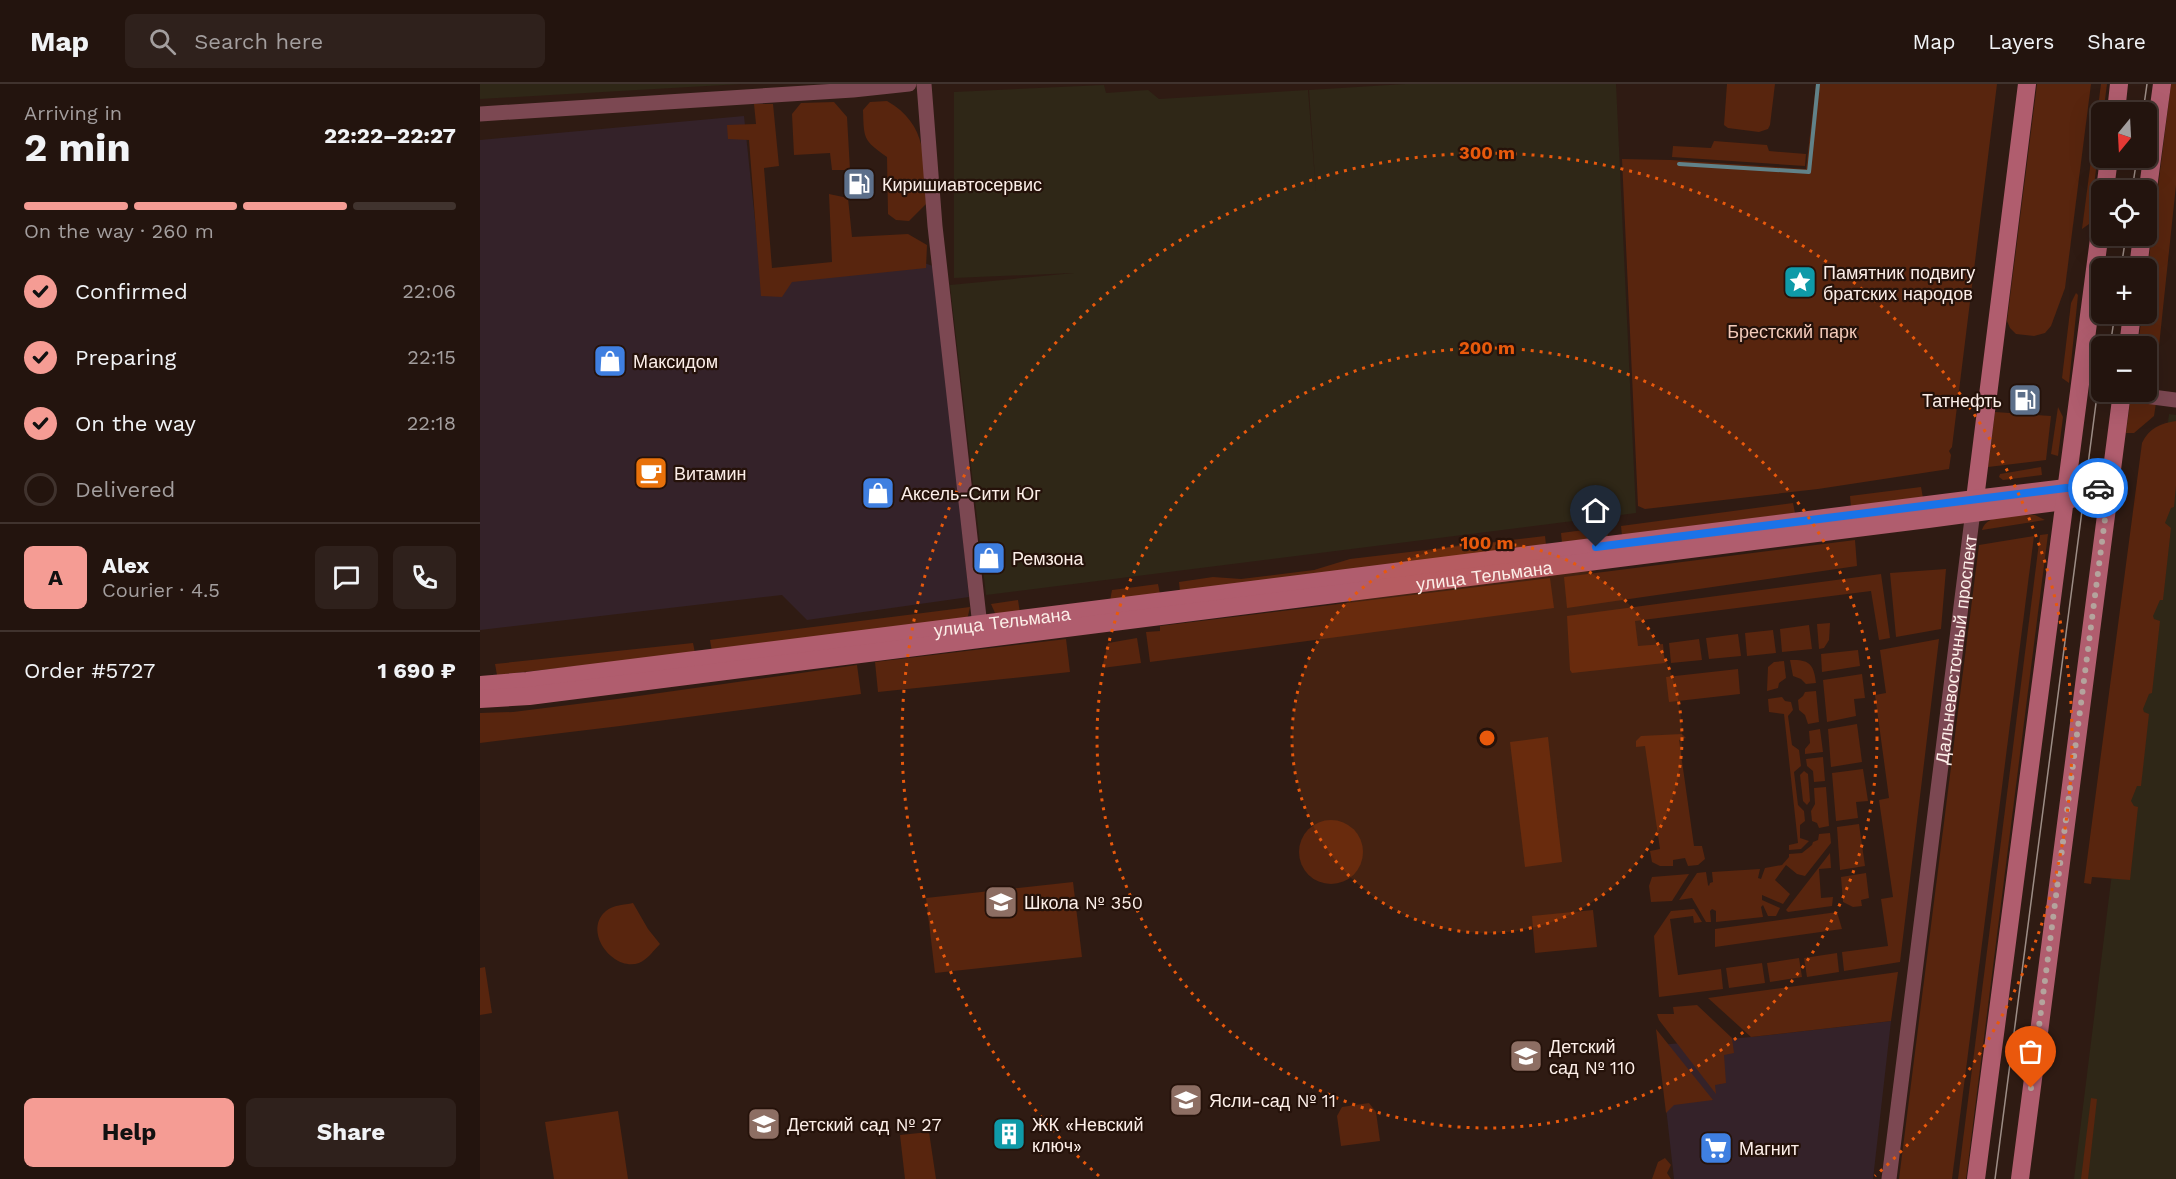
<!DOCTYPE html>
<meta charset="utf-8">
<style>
:root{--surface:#23140e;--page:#2f211c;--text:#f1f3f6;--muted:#a39e9e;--line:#40332e;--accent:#f59c94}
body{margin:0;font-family:"Work Sans",sans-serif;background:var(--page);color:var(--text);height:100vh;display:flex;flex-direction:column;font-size:22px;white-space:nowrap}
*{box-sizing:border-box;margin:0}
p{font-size:20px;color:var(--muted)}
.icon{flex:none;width:33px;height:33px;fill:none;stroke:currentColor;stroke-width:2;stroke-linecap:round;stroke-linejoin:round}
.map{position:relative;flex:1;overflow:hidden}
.drawer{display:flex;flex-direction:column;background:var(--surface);width:480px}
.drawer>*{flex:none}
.needle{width:39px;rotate:198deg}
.controls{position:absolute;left:1611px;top:18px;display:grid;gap:12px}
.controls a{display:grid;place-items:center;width:66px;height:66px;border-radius:9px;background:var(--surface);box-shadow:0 6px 24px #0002,0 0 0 2px var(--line);font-size:30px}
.pin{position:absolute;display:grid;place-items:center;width:51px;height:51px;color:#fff;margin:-62px -26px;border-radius:50% 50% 50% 0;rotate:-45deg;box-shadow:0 0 6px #0007}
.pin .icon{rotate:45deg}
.courier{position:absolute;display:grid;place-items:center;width:60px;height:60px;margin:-30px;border:4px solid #1a73e8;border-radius:50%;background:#fff;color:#222;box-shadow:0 2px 8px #0007}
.summary em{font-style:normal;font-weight:700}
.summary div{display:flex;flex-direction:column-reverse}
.summary{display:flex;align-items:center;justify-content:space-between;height:102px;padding:0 24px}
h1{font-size:39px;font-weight:700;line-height:45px}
.bar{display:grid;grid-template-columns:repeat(4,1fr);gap:9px 6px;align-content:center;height:72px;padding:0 24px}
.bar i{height:8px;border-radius:4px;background:var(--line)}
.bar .current{background:var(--accent)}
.bar p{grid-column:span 4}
.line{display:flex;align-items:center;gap:15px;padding:0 24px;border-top:2px solid var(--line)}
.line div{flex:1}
.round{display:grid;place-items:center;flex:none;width:63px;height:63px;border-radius:9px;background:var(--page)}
ol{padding:0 24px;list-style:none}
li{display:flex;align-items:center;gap:18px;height:66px}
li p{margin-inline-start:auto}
li .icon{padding:6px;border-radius:50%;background:var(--accent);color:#111;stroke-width:4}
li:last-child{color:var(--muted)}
li i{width:33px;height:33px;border:3px solid var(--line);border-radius:50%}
.action{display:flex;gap:12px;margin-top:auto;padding:12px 24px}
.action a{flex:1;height:69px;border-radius:9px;background:var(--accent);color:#111;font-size:24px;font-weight:700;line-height:69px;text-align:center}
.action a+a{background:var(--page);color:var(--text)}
header{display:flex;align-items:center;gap:36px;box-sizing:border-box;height:84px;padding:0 30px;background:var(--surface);border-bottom:2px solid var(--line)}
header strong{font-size:28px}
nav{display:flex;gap:33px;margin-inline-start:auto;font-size:21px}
.search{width:420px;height:54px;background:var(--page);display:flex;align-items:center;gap:15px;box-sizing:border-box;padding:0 21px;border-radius:9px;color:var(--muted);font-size:22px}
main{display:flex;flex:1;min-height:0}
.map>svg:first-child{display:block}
.commercial{fill:#342229}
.industrial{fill:#2f2717}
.green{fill:#58250e}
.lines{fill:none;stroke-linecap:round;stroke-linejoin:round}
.stream{stroke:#618289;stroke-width:4}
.street{stroke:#7c4852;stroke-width:15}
.secondary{stroke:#b05d6e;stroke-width:18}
.tram{stroke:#9d8d86;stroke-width:1.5}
.done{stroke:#b4a49d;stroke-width:6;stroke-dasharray:0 10.8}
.route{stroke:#1a73e8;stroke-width:8}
.ring{fill:none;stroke:#e8590c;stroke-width:3;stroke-dasharray:3 6}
.labels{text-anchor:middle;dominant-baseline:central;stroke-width:4.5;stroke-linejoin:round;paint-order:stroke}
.poi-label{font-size:18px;fill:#fceee8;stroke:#25120a;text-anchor:start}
.park-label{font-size:18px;fill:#f4cbba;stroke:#25120a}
.street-label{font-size:18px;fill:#fceee8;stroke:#25120a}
.centre{fill:#e8590c;stroke:#25120a;stroke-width:3}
.ring-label{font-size:18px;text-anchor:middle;font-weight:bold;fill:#e8590c;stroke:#25120a;stroke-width:4.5;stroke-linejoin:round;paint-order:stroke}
</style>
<header>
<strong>Map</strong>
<div class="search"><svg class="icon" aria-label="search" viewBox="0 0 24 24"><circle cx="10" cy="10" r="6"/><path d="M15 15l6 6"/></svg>Search here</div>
<nav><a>Map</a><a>Layers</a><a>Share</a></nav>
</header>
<main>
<section class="drawer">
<div class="summary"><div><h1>2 min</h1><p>Arriving in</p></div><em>22:22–22:27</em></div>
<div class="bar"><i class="current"></i><i class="current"></i><i class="current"></i><i></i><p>On the way · 260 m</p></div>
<ol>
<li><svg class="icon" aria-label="check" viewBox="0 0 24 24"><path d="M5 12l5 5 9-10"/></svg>Confirmed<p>22:06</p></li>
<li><svg class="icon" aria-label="check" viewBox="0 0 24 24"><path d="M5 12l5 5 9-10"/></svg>Preparing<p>22:15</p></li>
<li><svg class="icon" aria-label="check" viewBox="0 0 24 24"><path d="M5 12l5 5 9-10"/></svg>On the way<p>22:18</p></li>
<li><i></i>Delivered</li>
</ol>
<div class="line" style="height:108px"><b class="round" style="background:var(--accent);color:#111">A</b><div><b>Alex</b><p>Courier · 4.5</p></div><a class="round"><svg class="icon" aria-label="chat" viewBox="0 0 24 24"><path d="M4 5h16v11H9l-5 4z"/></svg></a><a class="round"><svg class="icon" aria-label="phone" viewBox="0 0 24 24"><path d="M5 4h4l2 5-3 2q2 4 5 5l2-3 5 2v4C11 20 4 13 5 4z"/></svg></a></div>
<div class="line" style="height:78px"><div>Order #5727</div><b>1 690 ₽</b></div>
<div class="action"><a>Help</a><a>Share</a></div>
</section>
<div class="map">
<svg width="1696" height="1095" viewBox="0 0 1696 1095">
<rect width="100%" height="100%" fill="#2f1b13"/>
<g class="commercial">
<path d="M264 32 281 193 444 179 456 183 489 513 327 536 302 511 0 546V56Z"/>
<path d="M1411 937 1393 1095H1194L1179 961 1271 953Z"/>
</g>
<g class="industrial">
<path d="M0 0H261L0 15Z"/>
<path d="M925 0H1136L1156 429 506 511 470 201 594 189 474 194V8L624 1 626 9 668 6 679 15 828 6 836 109 829 6Z"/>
<path d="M1689 330 1696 331V1095H1594Z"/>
</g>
<g class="green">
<path d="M1247 0H1295L1290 41 1288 45 1279 48 1248 44 1244 41Z"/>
<path d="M1336 0H1517L1472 363 1469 367 1471 371 1469 385 1338 405 1165 425 1158 422 1142 75 1191 76 1326 85Z"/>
<path d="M1557 0H1611L1585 204 1571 242 1565 249 1554 252 1536 250 1530 244 1527 237Z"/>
<path d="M1621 0H1627L1609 140 1602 145Z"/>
<path d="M1691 0H1696V101L1675 300 1667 297 1666 262H1658L1662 230H1666L1667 190Z"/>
<path d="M407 17C448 40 445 78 446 120L429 137 416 136 408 130 407 73C383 56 384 55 383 26L390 18Z"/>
<path d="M354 18 367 33 370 86H352L350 69 314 71 312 30 321 19Z"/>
<path d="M274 20H293L299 82 284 84 292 184 352 178 349 110 368 114 372 153 428 150 447 161 446 184 312 198 302 213 281 212 269 56 248 55 247 41 276 40Z"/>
<path d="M1234 57 1287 61 1289 67 1326 70 1325 82 1192 73 1193 62 1231 64Z"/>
<path d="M1596 209 1598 211 1589 299 1582 294 1591 219Z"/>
<path d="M1655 317 1676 319 1674 332 1654 349H1646L1650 319Z"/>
<path d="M1578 323 1583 333 1578 372 1571 370Z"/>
<path d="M1515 328 1571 332 1566 376 1508 383Z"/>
<path d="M1696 337V402L1694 423 1691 424 1685 439 1691 444 1683 516H1680L1673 532 1674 535 1680 537 1672 609 1669 610 1663 625 1664 628 1669 630 1661 702H1657L1651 717 1654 722 1658 723 1650 796 1612 793 1611 800 1604 799 1662 359C1669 344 1681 339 1696 337Z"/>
<path d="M1561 383 1562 391 1523 396 1519 393 1520 390Z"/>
<path d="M1441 403 1443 414 1371 423 1370 412Z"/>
<path d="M1313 419 1315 429 1142 452 1141 442Z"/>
<path d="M1555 431 1565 436 1502 446C1507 428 1540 432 1555 431Z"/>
<path d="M1127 443 1128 453 1082 459 1081 449Z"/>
<path d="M1568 450 1486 1095H1478L1560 451Z"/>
<path d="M1065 452 1066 461 700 508 699 498 733 493 761 495 834 486 870 475Z"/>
<path d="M1554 452 1472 1095H1419L1499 461Z"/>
<path d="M1375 456 1377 482 1087 524 1084 493Z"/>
<path d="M1466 485 1461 545 1416 553 1410 489Z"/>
<path d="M1401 490 1410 554 1399 556 1391 507 1155 537 1158 562 1183 560 1185 579 1092 589 1090 586 1087 532Z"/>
<path d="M1070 494 1074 524 670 578 666 548 680 547V542Z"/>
<path d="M678 500 680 510 630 517 632 506Z"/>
<path d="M538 516 540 529H515L511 520Z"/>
<path d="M490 523 488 532 485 536 232 568 230 556Z"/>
<path d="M1350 539 1349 556 1344 564 1339 565 1337 540Z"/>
<path d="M1329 541 1332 565 1302 568 1300 545Z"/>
<path d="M1293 546 1296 569 1267 572 1265 549Z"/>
<path d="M1258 550 1261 572 1229 575 1226 554Z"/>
<path d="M657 554 661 579 622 584 628 559Z"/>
<path d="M586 555 590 588 398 608 395 578Z"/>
<path d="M1219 555 1222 576 1191 579 1189 559Z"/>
<path d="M1459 555 1420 878 1364 887 1362 868 1408 862 1401 815 1413 813 1399 716 1409 714 1395 611 1406 609 1400 566Z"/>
<path d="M213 559 215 569 17 591 15 580Z"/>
<path d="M1378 566 1380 582 1342 588 1341 570Z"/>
<path d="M1310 576C1329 575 1334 580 1336 599L1326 600 1321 595 1313 592Z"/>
<path d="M1304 577 1306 594 1299 599 1298 604 1287 607 1288 583 1294 578Z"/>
<path d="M377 581 381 610 140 642 0 659V629L33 628 137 615Z"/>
<path d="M1258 585 1260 610 1189 618 1186 593Z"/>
<path d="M1382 590 1385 614 1374 615 1376 632 1347 638 1343 596Z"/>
<path d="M1336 607 1339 638 1328 640 1325 631 1319 626 1318 616 1323 612 1325 608Z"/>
<path d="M1302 613 1305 617 1311 618 1313 626 1308 632 1312 661 1319 666 1321 682 1314 688 1318 721 1324 727 1325 737 1320 741V754L1329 757 1321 765 1309 766V761L1318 759 1304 630 1289 628 1288 615Z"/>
<path d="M1377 640 1382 678 1351 683 1348 645Z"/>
<path d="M1340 645 1343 668 1325 670V665L1330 659 1329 647Z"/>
<path d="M1202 650 1206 654 1199 656 1214 762H1222L1225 775 1218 781 1208 782 1205 774 1193 776V782H1180L1172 778 1170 767 1180 765 1165 662 1156 663V657L1161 652Z"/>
<path d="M1068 653 1082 778 1045 783 1030 658Z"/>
<path d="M1343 673 1345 697 1334 698 1333 687 1327 682 1326 675Z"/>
<path d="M1383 685 1388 717 1376 718 1378 734 1356 737 1352 689Z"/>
<path d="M1324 687 1328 690 1330 717 1327 721 1323 717 1320 691Z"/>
<path d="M1346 703 1349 742 1339 744 1337 739 1332 737 1331 727 1335 720 1334 704Z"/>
<circle cx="851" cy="768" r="32"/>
<path d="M1379 740 1385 782 1360 786 1357 743Z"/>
<path d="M1350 749 1351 759 1325 792 1317 790 1306 781 1295 796 1310 810 1303 820 1282 811V816L1300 824 1296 832H1288L1283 821 1281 823 1283 833 1236 838V827L1232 825 1230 827 1231 838H1226L1212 814 1199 816 1217 789 1226 788 1228 801 1229 802 1230 799 1233 798 1232 788 1280 785 1278 794 1281 795 1285 784 1302 781 1309 773V770L1322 769 1332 761 1333 758 1338 756 1339 750Z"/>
<path d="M1350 769 1351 784 1339 785 1341 814 1353 813 1352 822 1308 828 1306 826Z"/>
<path d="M1386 789 1389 814 1381 816 1382 822 1373 823 1363 818 1361 793Z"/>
<path d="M1209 790 1192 817 1171 818 1169 802 1172 793Z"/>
<path d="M593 798 602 873 455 889 446 814Z"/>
<path d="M153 819 168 845 180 860C174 866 167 876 159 879 133 888 102 847 126 827 133 821 144 821 153 819Z"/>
<path d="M1214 825 1222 838 1214 839 1213 832 1190 835 1198 891 1241 885 1243 905 1179 913 1174 852 1191 827Z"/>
<path d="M1113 826 1117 863 1055 869 1052 832Z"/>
<path d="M1357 828 1362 845 1235 863V845Z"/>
<path d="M1357 869 1359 888 1327 893 1324 874Z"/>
<path d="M1319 874 1322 893 1290 898 1287 879Z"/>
<path d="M1282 879 1285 899 1249 904 1246 884Z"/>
<path d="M5 883 12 929 0 931V884Z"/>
<path d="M1418 888 1411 937 1271 953 1228 914Z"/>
<path d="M1217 921 1252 954 1254 969 1244 971 1246 999 1235 1001 1236 1010 1179 936 1177 930H1194L1193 923Z"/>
<path d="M1176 945 1233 1016 1194 1021 1186 1029Z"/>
<path d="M1611 1014 1617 1015 1608 1095H1601Z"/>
<path d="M889 1019 896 1028 900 1057 861 1062 857 1032 862 1023Z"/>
<path d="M138 1027 148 1095H74L65 1038Z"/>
<path d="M449 1048 456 1095H425L420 1051Z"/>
<path d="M1185 1074 1191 1081 1187 1089 1191 1095H1172L1178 1078Z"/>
</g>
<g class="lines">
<path class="stream" d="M1199 80 1329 88 1338 0"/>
<g class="street">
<path d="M444 0 455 142 501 551"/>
<path d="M0 30 373 6 429 0"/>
<path d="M1642 309 1696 316"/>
<path id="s1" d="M1409 1095 1494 419"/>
</g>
<g class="secondary">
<path d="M1636 28 1639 0"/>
<path d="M1625 106 1629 74"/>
<path d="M1666 119 1682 0"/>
<path d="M1658 184 1662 152"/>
<path d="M1648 262 1652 230"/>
<path d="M1495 415 1547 0"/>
<path id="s2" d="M0 601 47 597 1495 415 1586 404H1606"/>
<path id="s3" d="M0 615 49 612 1448 435 1584 417 1629 404"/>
<path d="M1496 1095 1622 132"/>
<path d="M1540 1095 1642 308"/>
</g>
<g class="tram">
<path d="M1663 28 1667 0"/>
<path d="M1652 106 1657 74"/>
<path d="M1641 184 1646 152"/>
<path d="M1630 262 1635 230"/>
<path d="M1515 1095 1622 273"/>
</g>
</g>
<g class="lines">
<path class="done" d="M1551 1004 1629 404H1618"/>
<path class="route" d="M1116 463 1586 404H1618"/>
</g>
<circle cx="1007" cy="654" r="195" fill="#e8590c" fill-opacity=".12"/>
<g class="ring">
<circle cx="1007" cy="654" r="195"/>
<circle cx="1007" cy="654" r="390"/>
<path d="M619 1092A585 585 0 1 1 1395 1092"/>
</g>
<defs>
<symbol id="fuel-square" viewBox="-11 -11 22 22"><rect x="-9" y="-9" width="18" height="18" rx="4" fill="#5c6f8a" stroke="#25120a"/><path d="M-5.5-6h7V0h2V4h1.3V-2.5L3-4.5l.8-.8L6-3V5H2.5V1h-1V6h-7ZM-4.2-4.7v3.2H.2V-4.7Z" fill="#fff"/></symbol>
<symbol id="sight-square" viewBox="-11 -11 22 22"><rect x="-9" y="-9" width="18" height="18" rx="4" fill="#0f9aa8" stroke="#25120a"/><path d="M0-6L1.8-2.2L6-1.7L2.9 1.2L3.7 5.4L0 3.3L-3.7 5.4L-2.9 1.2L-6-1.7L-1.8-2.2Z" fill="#fff"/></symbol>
<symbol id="shop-square" viewBox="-11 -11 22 22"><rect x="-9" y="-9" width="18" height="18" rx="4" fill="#3f7fe0" stroke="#25120a"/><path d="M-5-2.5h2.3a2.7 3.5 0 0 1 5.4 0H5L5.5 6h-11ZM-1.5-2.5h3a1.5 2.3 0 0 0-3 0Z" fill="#fff"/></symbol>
<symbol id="cafe-square" viewBox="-11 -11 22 22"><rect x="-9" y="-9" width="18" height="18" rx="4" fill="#e8710a" stroke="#25120a"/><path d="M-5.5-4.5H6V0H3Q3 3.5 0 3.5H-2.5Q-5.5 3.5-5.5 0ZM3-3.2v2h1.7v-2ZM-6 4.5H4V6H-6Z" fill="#fff"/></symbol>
<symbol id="school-square" viewBox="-11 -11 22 22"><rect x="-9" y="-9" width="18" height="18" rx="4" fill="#8d6e63" stroke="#25120a"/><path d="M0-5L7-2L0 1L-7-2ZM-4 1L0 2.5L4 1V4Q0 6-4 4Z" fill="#fff"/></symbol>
<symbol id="building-square" viewBox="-11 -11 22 22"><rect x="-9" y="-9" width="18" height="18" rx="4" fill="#0f9aa8" stroke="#25120a"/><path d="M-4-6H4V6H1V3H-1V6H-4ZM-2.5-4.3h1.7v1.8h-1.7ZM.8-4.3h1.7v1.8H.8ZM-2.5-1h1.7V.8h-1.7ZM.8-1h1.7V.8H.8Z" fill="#fff"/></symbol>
<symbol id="supermarket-square" viewBox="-11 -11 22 22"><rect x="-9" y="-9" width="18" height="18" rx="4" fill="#3f7fe0" stroke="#25120a"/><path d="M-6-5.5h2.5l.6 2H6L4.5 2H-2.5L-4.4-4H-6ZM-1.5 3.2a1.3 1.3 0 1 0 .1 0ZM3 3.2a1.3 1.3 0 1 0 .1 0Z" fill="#fff"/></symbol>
</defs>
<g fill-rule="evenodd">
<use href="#fuel-square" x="360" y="81" width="38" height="38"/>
<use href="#sight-square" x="1301" y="179" width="38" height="38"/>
<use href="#shop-square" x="111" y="258" width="38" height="38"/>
<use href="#fuel-square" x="1526" y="297" width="38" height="38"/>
<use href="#cafe-square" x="152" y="370" width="38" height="38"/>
<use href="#shop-square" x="379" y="390" width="38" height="38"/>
<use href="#shop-square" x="490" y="455" width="38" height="38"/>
<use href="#school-square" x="502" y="799" width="38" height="38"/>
<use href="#school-square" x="1027" y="953" width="38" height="38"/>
<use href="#school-square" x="687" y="997" width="38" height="38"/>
<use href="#school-square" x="265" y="1021" width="38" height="38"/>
<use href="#building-square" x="510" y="1031" width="38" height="38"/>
<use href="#supermarket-square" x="1217" y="1045" width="38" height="38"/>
</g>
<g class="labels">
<g class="poi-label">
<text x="402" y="100">Киришиавтосервис</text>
<text x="1343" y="188">Памятник подвигу<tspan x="1343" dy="21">братских народов</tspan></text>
<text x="153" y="277">Максидом</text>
<text x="1522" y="316" text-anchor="end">Татнефть</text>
<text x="194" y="389">Витамин</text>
<text x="421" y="409">Аксель-Сити Юг</text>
<text x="532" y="474">Ремзона</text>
<text x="544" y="818">Школа № 350</text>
<text x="1069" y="962">Детский<tspan x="1069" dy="21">сад № 110</tspan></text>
<text x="729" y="1016">Ясли-сад № 11</text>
<text x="307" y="1040">Детский сад № 27</text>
<text x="552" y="1040">ЖК «Невский<tspan x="552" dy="21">ключ»</tspan></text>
<text x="1259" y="1064">Магнит</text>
</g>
<g class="park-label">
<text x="1312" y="247">Брестский парк</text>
</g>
<g class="street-label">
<text stroke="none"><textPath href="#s3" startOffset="1012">улица Тельмана</textPath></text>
<text stroke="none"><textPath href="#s2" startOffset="526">улица Тельмана</textPath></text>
<text stroke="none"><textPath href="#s1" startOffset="534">Дальневосточный проспект</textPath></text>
</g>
</g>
<circle cx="1007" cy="654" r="9" class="centre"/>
<g class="ring-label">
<text x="1007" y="75">300 m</text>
<text x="1007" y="270">200 m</text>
<text x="1007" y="465">100 m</text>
</g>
</svg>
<div class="controls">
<a><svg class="needle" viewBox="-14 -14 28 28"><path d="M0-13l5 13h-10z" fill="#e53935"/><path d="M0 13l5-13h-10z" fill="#a39e9e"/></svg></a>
<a><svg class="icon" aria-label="locate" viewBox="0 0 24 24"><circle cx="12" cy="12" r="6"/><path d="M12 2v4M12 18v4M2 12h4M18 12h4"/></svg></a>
<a>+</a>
<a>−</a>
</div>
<div class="pin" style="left:1551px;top:1004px;background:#ea580c"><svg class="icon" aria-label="bag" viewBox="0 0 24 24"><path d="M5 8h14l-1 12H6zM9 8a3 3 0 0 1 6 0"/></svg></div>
<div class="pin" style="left:1116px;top:463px;background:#1f2937"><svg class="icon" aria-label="home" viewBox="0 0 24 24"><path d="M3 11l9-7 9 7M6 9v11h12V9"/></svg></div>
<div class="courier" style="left:1618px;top:404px"><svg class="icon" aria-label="car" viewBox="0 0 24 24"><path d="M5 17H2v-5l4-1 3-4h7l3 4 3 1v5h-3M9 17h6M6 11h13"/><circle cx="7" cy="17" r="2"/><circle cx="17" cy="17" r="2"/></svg></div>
</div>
</main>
